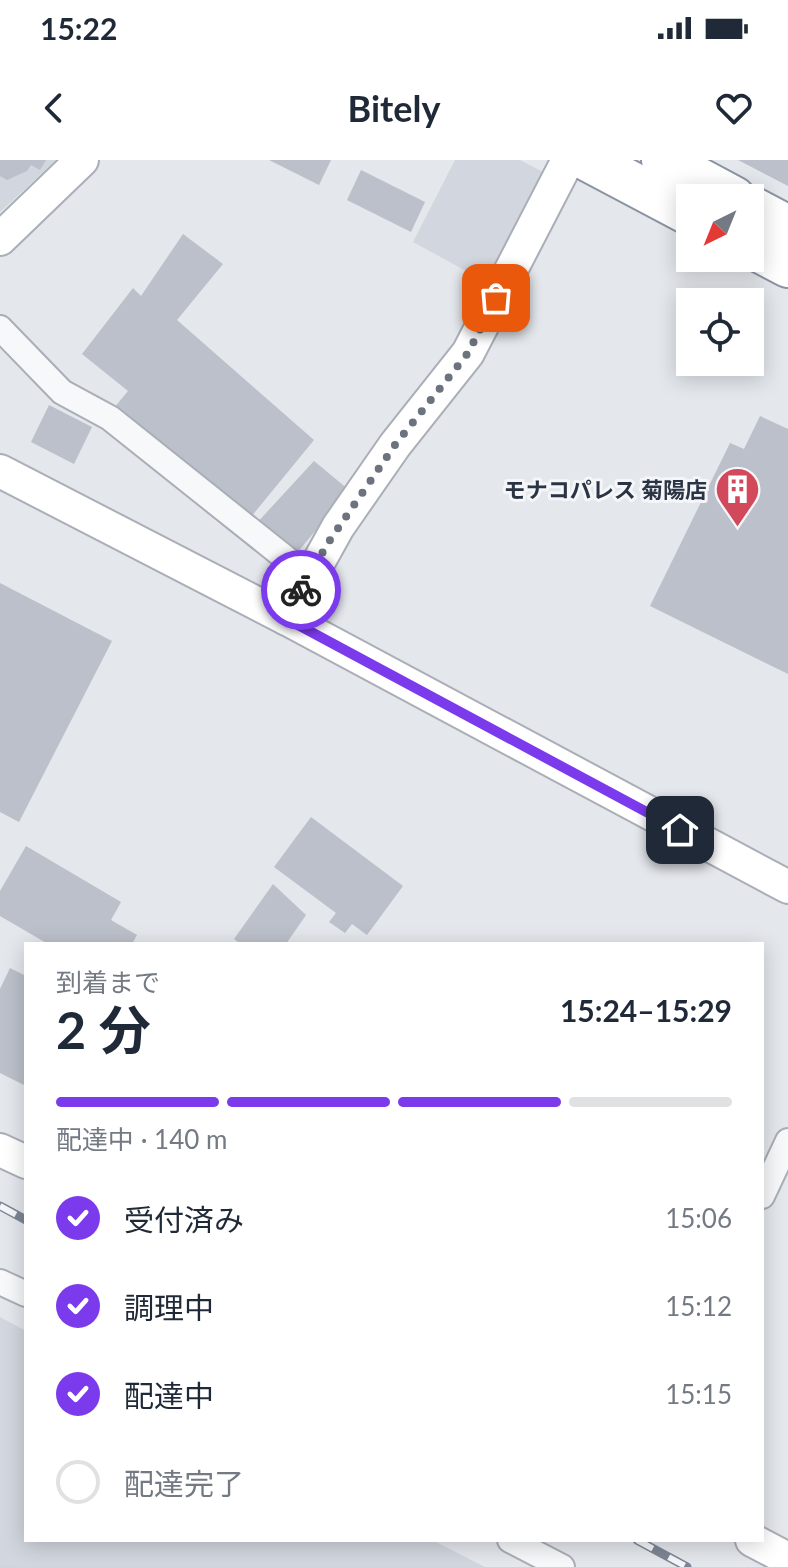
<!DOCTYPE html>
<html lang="ja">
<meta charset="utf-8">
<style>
:root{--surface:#fff;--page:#f2f2f3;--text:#1f2937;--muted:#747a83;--line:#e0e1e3;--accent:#7c3aed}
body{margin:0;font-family:Lato,"Noto Sans JP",sans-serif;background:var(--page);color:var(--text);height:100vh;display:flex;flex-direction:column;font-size:30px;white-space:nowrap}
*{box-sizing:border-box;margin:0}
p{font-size:26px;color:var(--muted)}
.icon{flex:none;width:44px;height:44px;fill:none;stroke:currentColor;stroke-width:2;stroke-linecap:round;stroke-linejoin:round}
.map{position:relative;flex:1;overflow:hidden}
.sheet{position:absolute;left:24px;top:782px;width:740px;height:600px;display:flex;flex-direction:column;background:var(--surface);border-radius:0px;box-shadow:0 4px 20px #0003}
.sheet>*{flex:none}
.needle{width:52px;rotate:223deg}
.fabs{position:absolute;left:676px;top:24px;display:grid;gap:16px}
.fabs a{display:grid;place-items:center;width:88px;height:88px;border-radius:0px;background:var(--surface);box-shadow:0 4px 20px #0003;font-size:40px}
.pin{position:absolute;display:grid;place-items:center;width:68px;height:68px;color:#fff;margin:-34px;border-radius:16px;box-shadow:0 4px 12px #0006}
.courier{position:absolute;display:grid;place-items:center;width:80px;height:80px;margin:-40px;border:6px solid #7c3aed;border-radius:50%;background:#fff;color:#222;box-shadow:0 2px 10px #0007}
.headline em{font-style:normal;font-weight:700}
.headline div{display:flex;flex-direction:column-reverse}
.headline{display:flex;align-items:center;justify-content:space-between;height:136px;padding:0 32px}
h1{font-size:52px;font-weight:700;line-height:60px}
.bar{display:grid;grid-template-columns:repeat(4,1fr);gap:12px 8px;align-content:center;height:96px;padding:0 32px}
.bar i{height:10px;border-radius:6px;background:var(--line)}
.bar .active{background:var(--accent)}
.bar p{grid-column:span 4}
ol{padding:0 32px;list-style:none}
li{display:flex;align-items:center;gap:24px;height:88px}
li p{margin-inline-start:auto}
li .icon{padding:8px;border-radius:50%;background:var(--accent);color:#fff;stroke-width:4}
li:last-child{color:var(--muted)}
li i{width:44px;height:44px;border:4px solid var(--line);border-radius:50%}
.status{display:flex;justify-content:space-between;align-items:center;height:56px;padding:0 40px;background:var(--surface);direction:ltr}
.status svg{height:22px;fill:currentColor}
header{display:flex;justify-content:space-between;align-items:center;height:104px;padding:0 32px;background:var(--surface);font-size:36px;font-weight:700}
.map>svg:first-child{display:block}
.built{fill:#d2d6de}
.building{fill:#bbc0ca}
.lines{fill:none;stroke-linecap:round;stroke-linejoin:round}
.street-casing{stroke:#a9aeb7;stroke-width:28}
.secondary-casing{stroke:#a9aeb7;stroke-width:36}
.highway-casing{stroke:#8b94a3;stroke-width:46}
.street{stroke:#f7f8fa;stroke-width:24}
.secondary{stroke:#fff;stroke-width:32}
.highway{stroke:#fff;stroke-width:42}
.rail-casing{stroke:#7d8696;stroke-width:9}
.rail{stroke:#f4f6f9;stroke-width:6;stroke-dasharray:18;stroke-linecap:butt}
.done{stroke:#6c737f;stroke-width:8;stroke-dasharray:0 14.4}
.route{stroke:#7c3aed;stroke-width:10}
.labels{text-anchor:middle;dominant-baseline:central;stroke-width:6;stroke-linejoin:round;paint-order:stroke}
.poi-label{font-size:22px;font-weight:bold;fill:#2b3445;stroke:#f4f6f9;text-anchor:end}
</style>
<div class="status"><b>15:22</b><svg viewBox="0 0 49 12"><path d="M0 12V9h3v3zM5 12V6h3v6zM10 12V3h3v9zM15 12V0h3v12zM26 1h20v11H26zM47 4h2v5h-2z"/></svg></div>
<header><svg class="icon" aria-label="back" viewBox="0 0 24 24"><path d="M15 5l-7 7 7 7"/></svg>Bitely<svg class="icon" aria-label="heart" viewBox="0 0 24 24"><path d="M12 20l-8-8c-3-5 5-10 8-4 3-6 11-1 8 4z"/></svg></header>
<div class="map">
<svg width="788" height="1407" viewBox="0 0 788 1407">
<rect width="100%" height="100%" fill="#e4e7ec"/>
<g class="built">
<path d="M0 0H56L0 52Z"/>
<path d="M455 0H520L547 14 490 124 413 82Z"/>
<path d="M0 1157 26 1171V1380H432L485 1407H0Z"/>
</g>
<g class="building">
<path d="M0 0H46L40 10 31 5 27 11 7 20 0 16Z"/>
<path d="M269 0H331L319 25Z"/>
<path d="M738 0H788V26Z"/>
<path d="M361 10 425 42 411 72 347 40Z"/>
<path d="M183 74 223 104 177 160 314 280 246 363 109 254 128 231 82 194 133 128 141 136Z"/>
<path d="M49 245 92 267 74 304 31 282Z"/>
<path d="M760 256 788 269V514L650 446 730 283 744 289Z"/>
<path d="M314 301 349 330 292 399 254 366Z"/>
<path d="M0 423 112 481 19 662 0 652Z"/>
<path d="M311 657 403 726 367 775 352 764 345 773 329 762 336 753 274 707Z"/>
<path d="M26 686 121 742 111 760 137 775 132 784H48L0 756V731Z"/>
<path d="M273 724 306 755 286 784H241L234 779Z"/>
<path d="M10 808 26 816V926L0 913V829Z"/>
</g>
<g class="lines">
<defs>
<g id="street">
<path d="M0 168 62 232 110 258 308 416"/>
<path d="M762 1036 788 981"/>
<path d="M0 1122 26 1134"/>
<path d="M510 1380 562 1407"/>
</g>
<g id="secondary">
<path d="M568 0 468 193 395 285 338 367 287 459 788 727"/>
<path d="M0 79 82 0"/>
<path d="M0 311 287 459"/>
<path d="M0 990 26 1002"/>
<path d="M752 1380 788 1399"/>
</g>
<g id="highway">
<path d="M588 0 690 54"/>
<path d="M663 0 734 38"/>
<path d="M750 47 788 67"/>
<path d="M750 86 788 106"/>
</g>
</defs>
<use href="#street" class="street-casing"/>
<use href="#secondary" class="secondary-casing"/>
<use href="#highway" class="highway-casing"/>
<use href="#street" class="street"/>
<use href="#secondary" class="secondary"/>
<use href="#highway" class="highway"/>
<defs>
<g id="rail">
<path d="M0 1046 26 1060"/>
<path d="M637 1380 687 1407"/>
</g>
</defs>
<use href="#rail" class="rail-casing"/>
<use href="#rail" class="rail"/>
</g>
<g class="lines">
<path class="done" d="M301 430 328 383 395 285 468 193 496 138"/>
<path class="route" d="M301 430 287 459 680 670"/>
</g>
<defs>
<symbol id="building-pin" viewBox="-11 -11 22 30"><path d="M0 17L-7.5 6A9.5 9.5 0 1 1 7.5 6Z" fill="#d1495b" stroke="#f4f6f9"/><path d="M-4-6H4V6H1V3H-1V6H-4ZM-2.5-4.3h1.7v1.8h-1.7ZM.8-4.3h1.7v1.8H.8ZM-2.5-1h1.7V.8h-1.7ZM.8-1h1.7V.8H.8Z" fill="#fff"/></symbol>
</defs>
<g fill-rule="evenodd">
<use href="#building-pin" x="712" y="304" width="51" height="69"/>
</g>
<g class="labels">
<g class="poi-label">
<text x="707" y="329">モナコパレス 菊陽店</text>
</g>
</g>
</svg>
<div class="fabs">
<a><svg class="needle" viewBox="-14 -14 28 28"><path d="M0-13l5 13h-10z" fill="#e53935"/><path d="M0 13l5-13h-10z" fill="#747a83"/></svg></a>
<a><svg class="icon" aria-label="locate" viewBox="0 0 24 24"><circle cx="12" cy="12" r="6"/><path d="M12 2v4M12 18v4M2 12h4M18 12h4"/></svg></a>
</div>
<div class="pin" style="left:496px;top:138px;background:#ea580c"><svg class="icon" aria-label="bag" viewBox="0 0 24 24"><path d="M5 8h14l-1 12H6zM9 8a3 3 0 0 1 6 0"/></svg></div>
<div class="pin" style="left:680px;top:670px;background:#1f2937"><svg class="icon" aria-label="home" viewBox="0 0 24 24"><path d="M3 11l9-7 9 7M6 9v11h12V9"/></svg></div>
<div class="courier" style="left:301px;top:430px"><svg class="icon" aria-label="bike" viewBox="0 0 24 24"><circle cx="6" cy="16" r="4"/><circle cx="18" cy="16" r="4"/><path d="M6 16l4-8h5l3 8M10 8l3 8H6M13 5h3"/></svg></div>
<section class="sheet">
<div class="headline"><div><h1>2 分</h1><p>到着まで</p></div><em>15:24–15:29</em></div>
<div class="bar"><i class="active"></i><i class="active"></i><i class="active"></i><i></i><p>配達中 · 140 m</p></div>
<ol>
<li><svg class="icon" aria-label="check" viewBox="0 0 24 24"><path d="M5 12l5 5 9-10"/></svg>受付済み<p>15:06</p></li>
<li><svg class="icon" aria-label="check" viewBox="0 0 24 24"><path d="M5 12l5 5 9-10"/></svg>調理中<p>15:12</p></li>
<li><svg class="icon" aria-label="check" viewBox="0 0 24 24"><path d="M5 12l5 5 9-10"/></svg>配達中<p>15:15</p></li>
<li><i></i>配達完了</li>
</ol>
</section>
</div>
